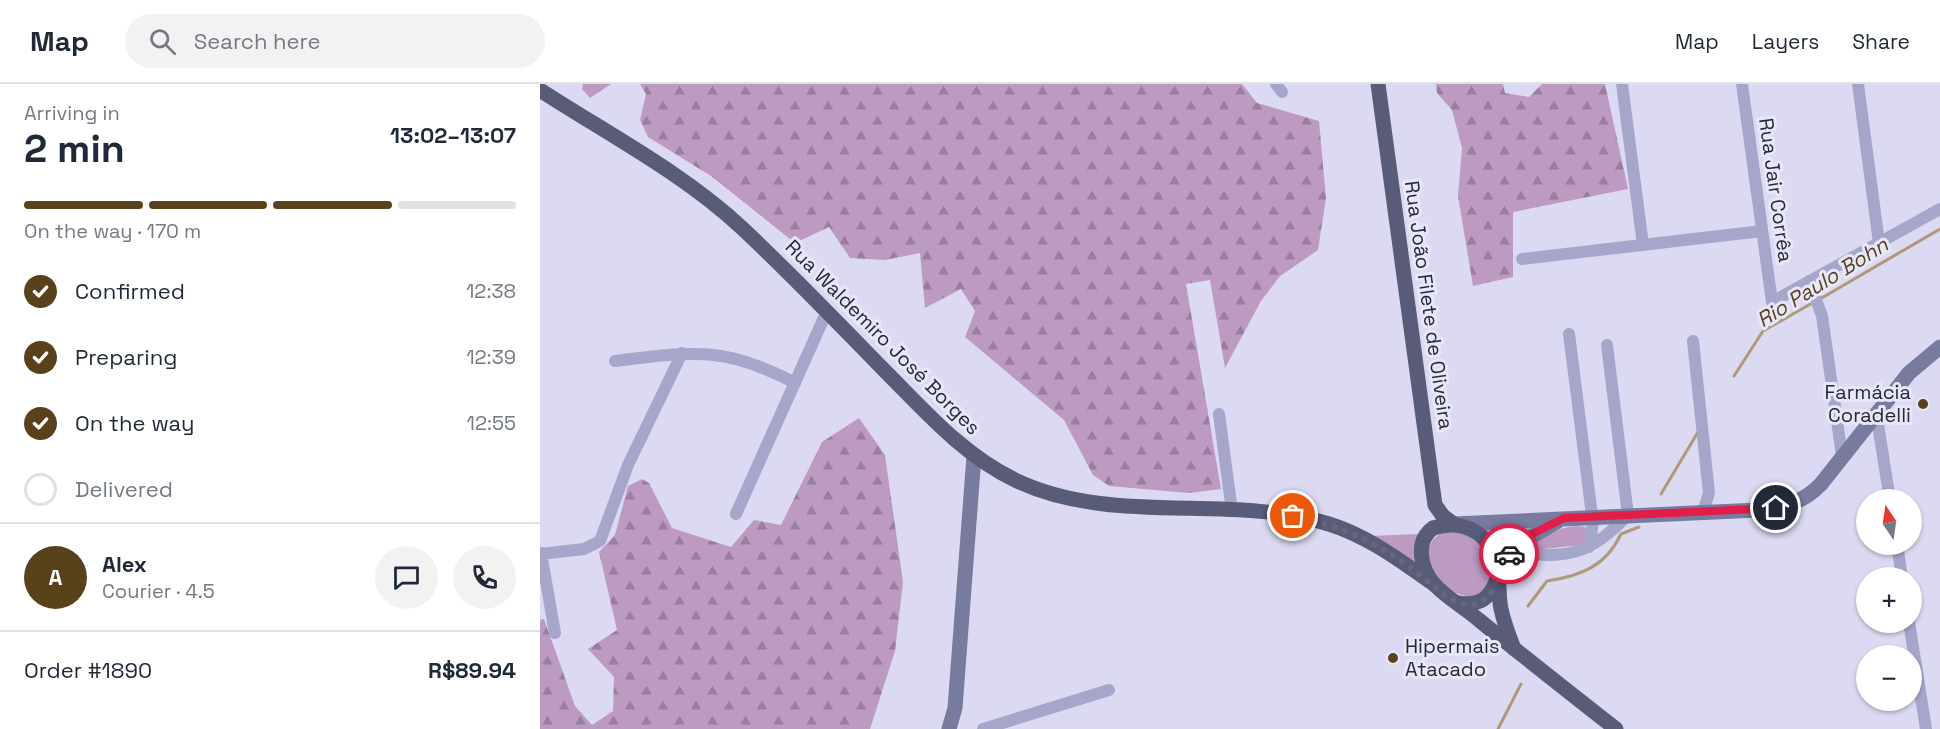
<!DOCTYPE html>
<meta charset="utf-8">
<style>
:root{--surface:#fff;--page:#f2f2f3;--text:#1f2937;--muted:#747a83;--line:#e0e1e3;--accent:#59411c}
body{margin:0;font-family:"Space Grotesk",sans-serif;background:var(--page);color:var(--text);height:100vh;display:flex;flex-direction:column;font-size:22px;white-space:nowrap}
*{box-sizing:border-box;margin:0}
p{font-size:20px;color:var(--muted)}
.icon{flex:none;width:33px;height:33px;fill:none;stroke:currentColor;stroke-width:2;stroke-linecap:round;stroke-linejoin:round}
.map{position:relative;flex:1;overflow:hidden}
.sheet{display:flex;flex-direction:column;background:var(--surface);width:540px}
.sheet>*{flex:none}
.needle{width:39px;rotate:347deg}
.fabs{position:absolute;left:1316px;top:405px;display:grid;gap:12px}
.fabs a{display:grid;place-items:center;width:66px;height:66px;border-radius:50%;background:var(--surface);box-shadow:0 2px 4px #0004;font-size:30px}
.pin{position:absolute;display:grid;place-items:center;width:51px;height:51px;color:#fff;margin:-26px;border:3px solid #fff;border-radius:50%;box-shadow:0 2px 6px #0007}
.courier{position:absolute;display:grid;place-items:center;width:60px;height:60px;margin:-30px;border:4px solid #e11d48;border-radius:50%;background:#fff;color:#222;box-shadow:0 2px 8px #0007}
.summary em{font-style:normal;font-weight:700}
.summary div{display:flex;flex-direction:column-reverse}
.summary{display:flex;align-items:center;justify-content:space-between;height:102px;padding:0 24px}
h1{font-size:39px;font-weight:700;line-height:45px}
.bar{display:grid;grid-template-columns:repeat(4,1fr);gap:9px 6px;align-content:center;height:72px;padding:0 24px}
.bar i{height:8px;border-radius:4px;background:var(--line)}
.bar .active{background:var(--accent)}
.bar p{grid-column:span 4}
.line{display:flex;align-items:center;gap:15px;padding:0 24px;border-top:2px solid var(--line)}
.line div{flex:1}
.round{display:grid;place-items:center;flex:none;width:63px;height:63px;border-radius:32px;background:var(--page)}
ol{padding:0 24px;list-style:none}
li{display:flex;align-items:center;gap:18px;height:66px}
li p{margin-inline-start:auto}
li .icon{padding:6px;border-radius:50%;background:var(--accent);color:#fff;stroke-width:4}
li:last-child{color:var(--muted)}
li i{width:33px;height:33px;border:3px solid var(--line);border-radius:50%}
header{display:flex;align-items:center;gap:36px;box-sizing:border-box;height:84px;padding:0 30px;background:var(--surface);border-bottom:2px solid var(--line)}
header strong{font-size:28px}
nav{display:flex;gap:33px;margin-inline-start:auto;font-size:21px}
.search{width:420px;height:54px;background:var(--page);display:flex;align-items:center;gap:15px;box-sizing:border-box;padding:0 21px;border-radius:33px;color:var(--muted);font-size:22px}
main{display:flex;flex:1;min-height:0}
.map>svg:first-child{display:block}
.green{fill:#bd9ac2}
.forest{fill:url(#forest-firs)}
.lines{fill:none;stroke-linecap:round;stroke-linejoin:round}
.stream{stroke:#b09979;stroke-width:3}
.street{stroke:#a6a6cb;stroke-width:12}
.secondary{stroke:#777b9e;stroke-width:15}
.primary{stroke:#585c79;stroke-width:15}
.done{stroke:#666778;stroke-width:6;stroke-dasharray:0 10.8}
.route{stroke:#e11d48;stroke-width:8}
.poi-dot{fill:#59411c;stroke:#e8e7fa;stroke-width:2}
.labels{text-anchor:middle;dominant-baseline:central;stroke-width:6;stroke-linejoin:round;paint-order:stroke}
.street-label{font-size:20px;fill:#272937;stroke:#e8e7fa}
.poi-label{font-size:20px;fill:#272937;stroke:#e8e7fa;text-anchor:end}
.water-label{font-size:21px;font-style:italic;fill:#59411c;stroke:#e8e7fa}
</style>
<header>
<strong>Map</strong>
<div class="search"><svg class="icon" aria-label="search" viewBox="0 0 24 24"><circle cx="10" cy="10" r="6"/><path d="M15 15l6 6"/></svg>Search here</div>
<nav><a>Map</a><a>Layers</a><a>Share</a></nav>
</header>
<main>
<section class="sheet">
<div class="summary"><div><h1>2 min</h1><p>Arriving in</p></div><em>13:02–13:07</em></div>
<div class="bar"><i class="active"></i><i class="active"></i><i class="active"></i><i></i><p>On the way · 170 m</p></div>
<ol>
<li><svg class="icon" aria-label="check" viewBox="0 0 24 24"><path d="M5 12l5 5 9-10"/></svg>Confirmed<p>12:38</p></li>
<li><svg class="icon" aria-label="check" viewBox="0 0 24 24"><path d="M5 12l5 5 9-10"/></svg>Preparing<p>12:39</p></li>
<li><svg class="icon" aria-label="check" viewBox="0 0 24 24"><path d="M5 12l5 5 9-10"/></svg>On the way<p>12:55</p></li>
<li><i></i>Delivered</li>
</ol>
<div class="line" style="height:108px"><b class="round" style="background:var(--accent);color:#fff">A</b><div><b>Alex</b><p>Courier · 4.5</p></div><a class="round"><svg class="icon" aria-label="chat" viewBox="0 0 24 24"><path d="M4 5h16v11H9l-5 4z"/></svg></a><a class="round"><svg class="icon" aria-label="phone" viewBox="0 0 24 24"><path d="M5 4h4l2 5-3 2q2 4 5 5l2-3 5 2v4C11 20 4 13 5 4z"/></svg></a></div>
<div class="line" style="height:78px"><div>Order #1890</div><b>R$89.94</b></div>
</section>
<div class="map">
<svg width="1400" height="645" viewBox="0 0 1400 645">
<defs>
<pattern id="forest-firs" width="22" height="20" patternUnits="userSpaceOnUse" patternTransform="scale(1.5)"><rect width="22" height="20" fill="#bd9ac2"/><path d="M5 1l3.5 6h-7zM16 11l3.5 6h-7z" fill="#9a7e9e"/></pattern>
</defs>
<rect width="100%" height="100%" fill="#dcdaf2"/>
<g class="green">
<path d="M999 439 962 467 939 442Z"/>
<path d="M1037 442 1045 443 1048 448 1045 458 1040 461 985 467C999 453 1018 443 1037 442Z"/>
<path d="M920 445 942 462 952 486C938 554 858 470 902 449 907 447 915 446 920 445Z"/>
<path d="M879 450 875 478 831 452Z"/>
</g>
<g class="forest">
<path d="M43 0H71L50 14 42 5Z"/>
<path d="M100 0H702L717 19 779 37 786 114 778 166 740 192 721 217 685 284 670 196 646 200 681 405 649 409 569 402 553 391 524 336 425 253 435 227 421 205 385 224 380 169 345 176 310 174 289 143 255 159 171 92 108 53 100 36 106 10Z"/>
<path d="M896 0H963L965 9 989 13 1002 0H1065L1088 105 973 128V193L933 202 918 112 922 64 912 26 897 9Z"/>
<path d="M319 334 345 371 363 498 355 567 330 645H0V536L4 535 35 622 52 641 73 627 74 593 48 565 77 546 59 468 75 451 88 402 102 395 109 399 132 444 191 463 214 436 241 441 282 358Z"/>
</g>
<g class="lines">
<g class="stream">
<path d="M1280 215 1400 145"/>
<path d="M1194 292 1223 247 1274 218"/>
<path d="M1121 410 1158 348"/>
<path d="M988 522 1007 497C1041 492 1066 482 1081 450L1099 443"/>
<path d="M958 645 981 600"/>
</g>
<g class="street">
<path d="M736 0 742 8"/>
<path d="M1082 0 1103 161"/>
<path d="M1202 0 1232 218 1400 125"/>
<path d="M1318 0 1339 159"/>
<path d="M982 175 1222 147"/>
<path d="M1269 197 1282 232 1302 372"/>
<path d="M1029 250 1053 439 1049 463"/>
<path d="M1153 257 1169 409 1163 428"/>
<path d="M75 277C152 268 183 261 255 299"/>
<path d="M1336 328 1350 416"/>
<path d="M679 330 692 427"/>
<path d="M196 430 287 227"/>
<path d="M1357 460 1362 494"/>
<path d="M971 468C1027 475 1048 472 1088 431L1067 261"/>
<path d="M1 469 15 549"/>
<path d="M0 470 44 465 60 457 88 381 142 269"/>
<path d="M1369 538 1386 645"/>
<path d="M443 645 569 606"/>
</g>
<g class="secondary">
<path d="M914 440 1218 426C1244 423 1263 419 1281 400L1369 289 1400 263"/>
<path d="M957 482 981 459 1018 437"/>
<path d="M409 645 415 624 434 372"/>
</g>
<g class="primary">
<path d="M838 0 895 421 903 432 914 440"/>
<path d="M0 6C68 50 143 89 202 144 251 190 298 239 345 287 385 327 423 371 475 396 573 443 688 409 789 440 828 452 862 478 895 501"/>
<path d="M918 519C939 522 950 515 957 495"/>
<path d="M974 565C969 552 964 539 961 525 958 511 960 497 957 483 952 450 924 434 893 444 874 458 881 486 895 501 907 514 925 524 939 536 984 573 1030 609 1076 645"/>
</g>
</g>
<g class="lines">
<path class="done" d="M753 432C796 440 834 457 870 483 885 494 902 512 919 519 943 528 960 504 957 482L969 470"/>
<path class="route" d="M969 470 992 450 1024 434 1236 424"/>
</g>
<g class="poi-dot">
<circle cx="1383" cy="320" r="6"/>
<circle cx="853" cy="574" r="6"/>
</g>
<g class="labels">
<g class="street-label">
<text transform="translate(1236 106) rotate(82)">Rua Jair Corrêa</text>
<text transform="translate(889 221) rotate(82)">Rua João Filete de Oliveira</text>
<text transform="translate(343 253) rotate(45)">Rua Waldemiro José Borges</text>
</g>
<g class="poi-label">
<text x="1371" y="308">Farmácia<tspan x="1371" dy="23">Coradelli</tspan></text>
<text x="865" y="562" text-anchor="start">Hipermais<tspan x="865" dy="23">Atacado</tspan></text>
</g>
<g class="water-label">
<text transform="translate(1282 198) rotate(-32)">Rio Paulo Bohn</text>
</g>
</g>
</svg>
<div class="fabs">
<a><svg class="needle" viewBox="-14 -14 28 28"><path d="M0-13l5 13h-10z" fill="#e53935"/><path d="M0 13l5-13h-10z" fill="#747a83"/></svg></a>
<a>+</a>
<a>−</a>
</div>
<div class="pin" style="left:753px;top:432px;background:#ea580c"><svg class="icon" aria-label="bag" viewBox="0 0 24 24"><path d="M5 8h14l-1 12H6zM9 8a3 3 0 0 1 6 0"/></svg></div>
<div class="pin" style="left:1236px;top:424px;background:#1f2937"><svg class="icon" aria-label="home" viewBox="0 0 24 24"><path d="M3 11l9-7 9 7M6 9v11h12V9"/></svg></div>
<div class="courier" style="left:969px;top:470px"><svg class="icon" aria-label="car" viewBox="0 0 24 24"><path d="M5 17H2v-5l4-1 3-4h7l3 4 3 1v5h-3M9 17h6M6 11h13"/><circle cx="7" cy="17" r="2"/><circle cx="17" cy="17" r="2"/></svg></div>
</div>
</main>
